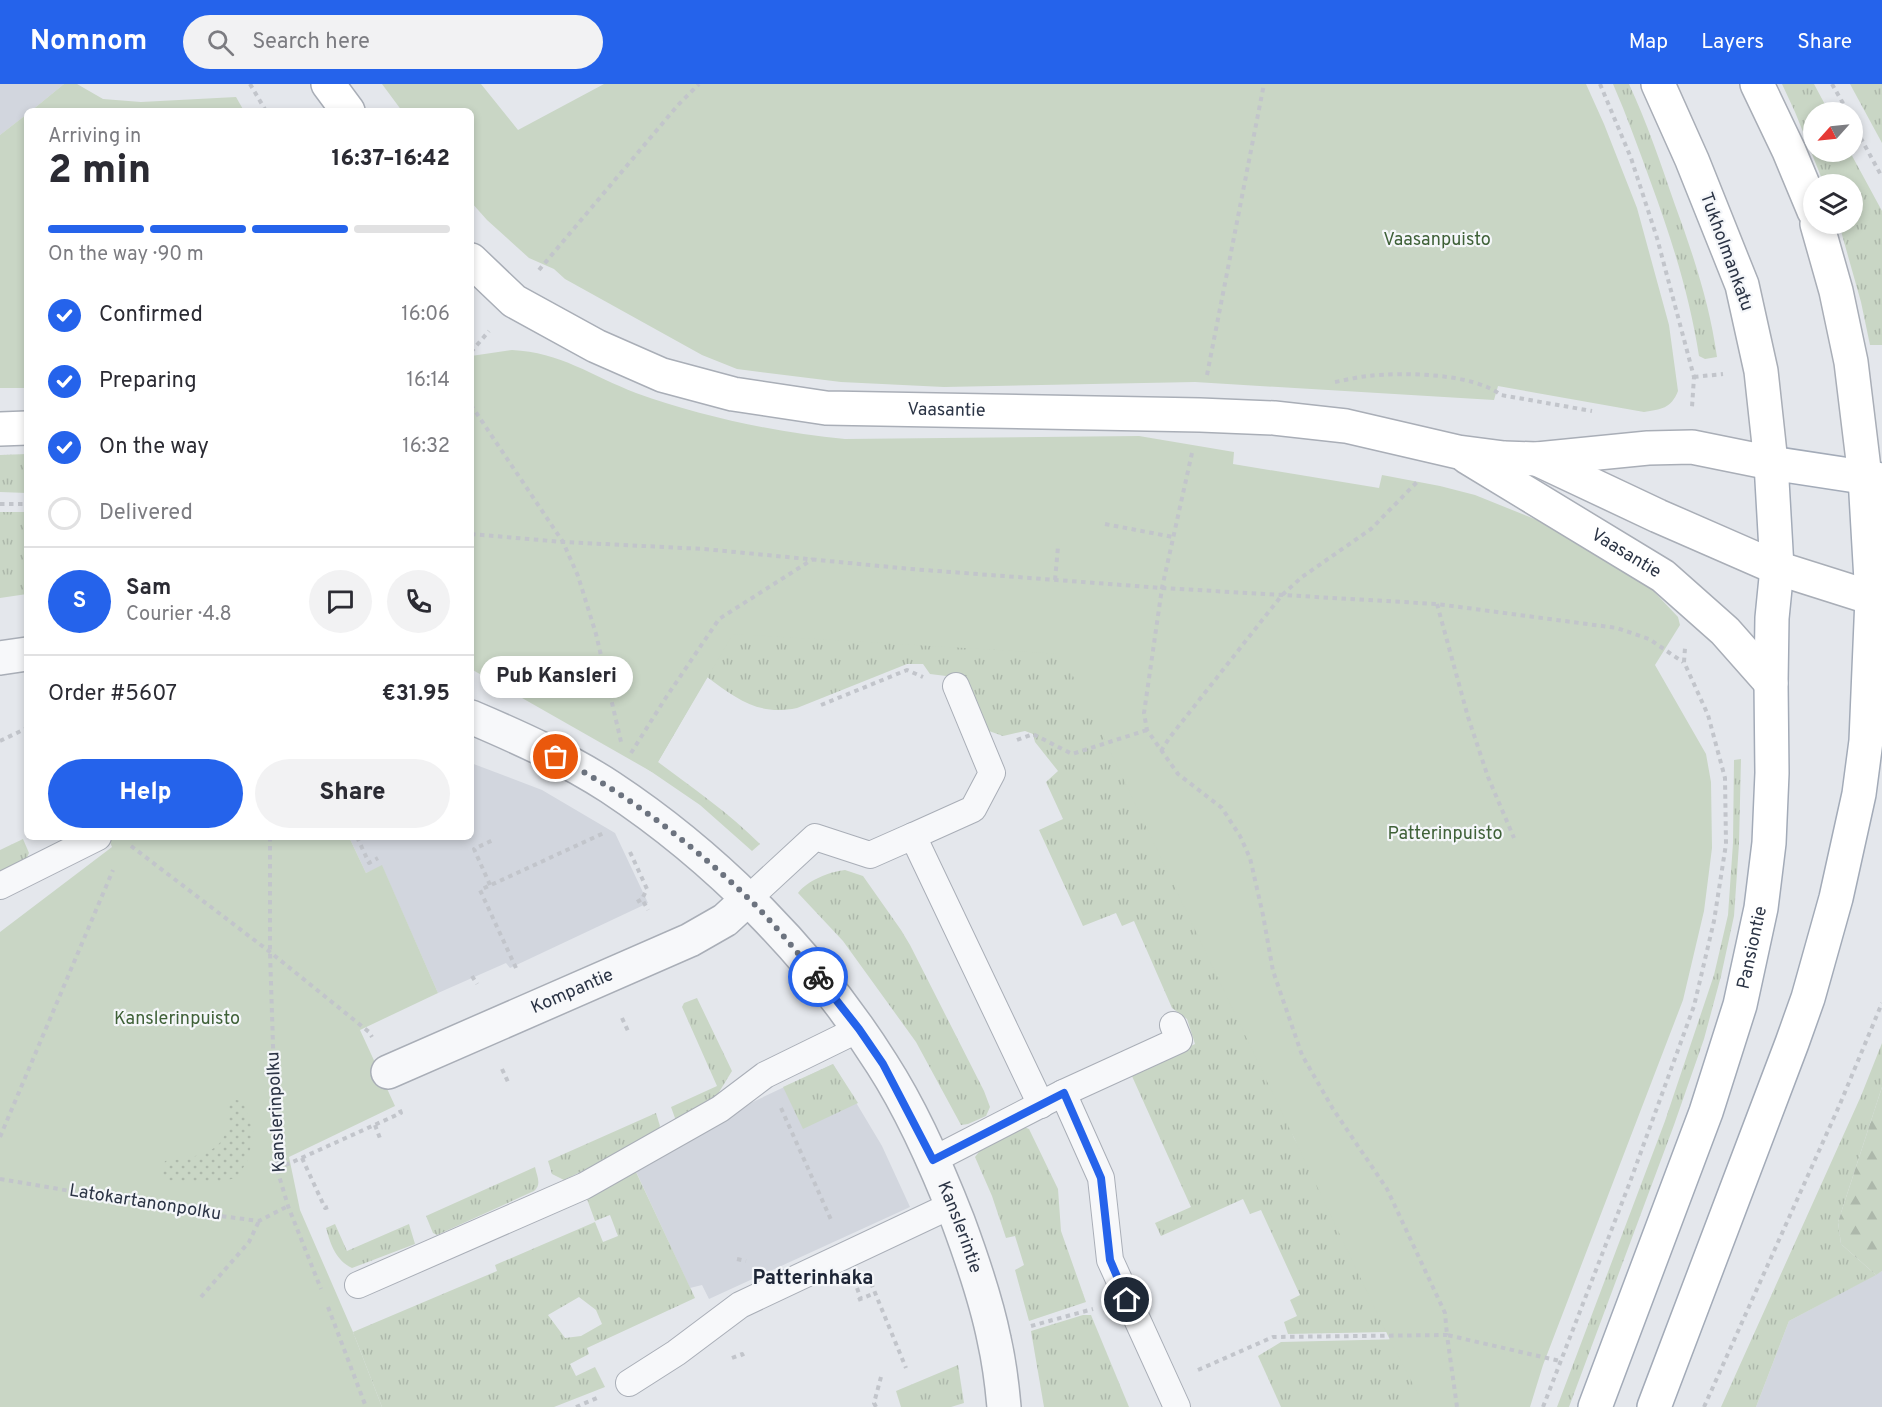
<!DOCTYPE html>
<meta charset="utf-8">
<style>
:root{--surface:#fff;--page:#f2f2f3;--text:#2b2b33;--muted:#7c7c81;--line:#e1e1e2;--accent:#2563eb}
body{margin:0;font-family:Overpass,sans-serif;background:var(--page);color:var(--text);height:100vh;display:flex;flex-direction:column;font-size:22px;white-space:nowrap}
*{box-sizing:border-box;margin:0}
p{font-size:20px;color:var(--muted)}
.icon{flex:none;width:33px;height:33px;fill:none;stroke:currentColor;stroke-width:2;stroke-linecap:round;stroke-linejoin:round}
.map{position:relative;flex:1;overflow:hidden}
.side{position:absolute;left:24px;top:24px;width:450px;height:732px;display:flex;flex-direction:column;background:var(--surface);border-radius:9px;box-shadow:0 3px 9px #0003}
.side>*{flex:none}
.needle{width:39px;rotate:243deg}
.fabs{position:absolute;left:1803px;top:18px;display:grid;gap:12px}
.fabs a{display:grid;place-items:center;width:60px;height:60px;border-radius:50%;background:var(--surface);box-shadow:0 3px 9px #0003;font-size:30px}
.pin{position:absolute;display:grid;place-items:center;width:51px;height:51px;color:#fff;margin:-26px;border:3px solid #fff;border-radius:50%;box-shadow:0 2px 6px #0007}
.courier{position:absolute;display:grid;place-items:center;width:60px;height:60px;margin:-30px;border:4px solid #2563eb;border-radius:50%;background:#fff;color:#222;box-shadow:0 2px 8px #0007}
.bubble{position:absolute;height:42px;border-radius:21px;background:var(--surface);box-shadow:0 3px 9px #0003;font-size:20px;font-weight:800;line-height:42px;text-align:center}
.head em{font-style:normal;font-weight:800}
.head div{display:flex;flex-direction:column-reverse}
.head{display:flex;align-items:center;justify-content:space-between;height:102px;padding:0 24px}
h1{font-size:39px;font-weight:800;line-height:45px}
.bar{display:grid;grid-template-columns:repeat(4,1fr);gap:9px 6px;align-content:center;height:72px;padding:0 24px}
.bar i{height:8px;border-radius:4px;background:var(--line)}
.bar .active{background:var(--accent)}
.bar p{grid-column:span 4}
.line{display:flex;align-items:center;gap:15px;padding:0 24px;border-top:2px solid var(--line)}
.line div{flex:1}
.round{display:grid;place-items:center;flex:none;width:63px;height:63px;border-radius:32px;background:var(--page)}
ol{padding:0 24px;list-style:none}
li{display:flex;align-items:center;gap:18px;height:66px}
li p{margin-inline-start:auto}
li .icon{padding:6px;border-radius:50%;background:var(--accent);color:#fff;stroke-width:4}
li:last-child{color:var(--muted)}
li i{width:33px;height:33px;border:3px solid var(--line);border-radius:50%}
.action{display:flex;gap:12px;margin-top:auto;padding:12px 24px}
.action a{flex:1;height:69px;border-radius:36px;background:var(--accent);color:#fff;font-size:24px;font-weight:800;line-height:69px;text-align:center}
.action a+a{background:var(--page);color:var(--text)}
header{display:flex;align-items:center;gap:36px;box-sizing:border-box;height:84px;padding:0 30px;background:var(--accent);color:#fff}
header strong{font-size:28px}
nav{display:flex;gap:33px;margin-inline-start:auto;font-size:21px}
.search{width:420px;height:54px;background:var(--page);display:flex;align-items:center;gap:15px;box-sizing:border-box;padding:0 21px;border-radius:33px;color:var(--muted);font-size:22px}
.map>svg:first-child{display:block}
.built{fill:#d2d6de}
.grass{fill:url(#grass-tufts);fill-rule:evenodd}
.forest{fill:url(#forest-firs)}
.park{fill:#c9d6c5}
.garden{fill:url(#garden-dots)}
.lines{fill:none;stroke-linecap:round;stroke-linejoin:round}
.lane-casing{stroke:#a9aeb7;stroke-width:28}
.street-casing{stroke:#a9aeb7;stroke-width:36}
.secondary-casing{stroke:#a9aeb7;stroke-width:36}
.primary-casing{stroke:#a3abb8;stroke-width:36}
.path{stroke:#c2c5cb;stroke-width:4;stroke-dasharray:4.5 4.5;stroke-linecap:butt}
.lane{stroke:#f7f8fa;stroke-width:26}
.street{stroke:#f7f8fa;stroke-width:33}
.secondary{stroke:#fff;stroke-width:33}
.primary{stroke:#fff;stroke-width:33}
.done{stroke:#6c737f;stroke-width:6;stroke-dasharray:0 10.8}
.route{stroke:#2563eb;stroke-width:8}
.labels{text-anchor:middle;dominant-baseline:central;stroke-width:4.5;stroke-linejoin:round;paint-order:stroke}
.park-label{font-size:18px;fill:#3f6138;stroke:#f4f6f9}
.street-label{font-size:18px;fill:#2b3445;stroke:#f4f6f9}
.neighbourhood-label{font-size:20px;font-weight:bold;fill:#1d2536;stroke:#f4f6f9}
</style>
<header>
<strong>Nomnom</strong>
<div class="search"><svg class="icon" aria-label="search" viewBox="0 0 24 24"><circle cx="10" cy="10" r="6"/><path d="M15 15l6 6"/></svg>Search here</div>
<nav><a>Map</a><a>Layers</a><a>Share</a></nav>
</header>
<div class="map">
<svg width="1882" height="1323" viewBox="0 0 1882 1323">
<defs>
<pattern id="grass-tufts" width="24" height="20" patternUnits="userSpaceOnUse" patternTransform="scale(1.5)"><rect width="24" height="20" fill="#c9d6c5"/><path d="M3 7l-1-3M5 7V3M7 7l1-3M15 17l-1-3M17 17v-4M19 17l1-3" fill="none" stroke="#adb8ab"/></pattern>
<pattern id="forest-firs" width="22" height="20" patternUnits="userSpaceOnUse" patternTransform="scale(1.5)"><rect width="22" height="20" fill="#c9d6c5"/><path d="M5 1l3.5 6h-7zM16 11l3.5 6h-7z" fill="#adb8ab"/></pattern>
<pattern id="garden-dots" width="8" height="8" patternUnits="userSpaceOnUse" patternTransform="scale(1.5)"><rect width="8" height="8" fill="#c9d6c5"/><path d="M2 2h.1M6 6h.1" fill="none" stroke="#adb8ab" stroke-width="1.8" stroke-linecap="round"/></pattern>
</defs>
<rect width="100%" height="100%" fill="#e4e7ec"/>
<g class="built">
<path d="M0 0H64L31 27H27V30L0 51Z"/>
<path d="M471 679 542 706 615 749 648 819 510 884 506 879 438 909 382 782 366 789 349 753H471Z"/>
<path d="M833 980 882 1062 910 1123 709 1215 702 1201 690 1204 633 1081 685 1050Z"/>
<path d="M1882 1187V1323H1756L1789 1237Z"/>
</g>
<g class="grass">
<path d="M1613 0H1629C1647 39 1661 80 1675 121 1693 170 1710 221 1717 273L1705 275 1699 272C1690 213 1672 156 1651 99 1639 66 1627 32 1613 0Z"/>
<path d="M1782 0H1814L1829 28H1814V68H1850L1882 127V261H1870L1861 218 1839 140H1852V100H1824L1795 28Z"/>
<path d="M1850 0H1882V59Z"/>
<path d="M27 370V409L0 408V371Z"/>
<path d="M0 428H27V510L0 514Z"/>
<path d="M592 480 1149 511 1290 1043 1294 1054 1408 1246 1387 1248 1288 1250 1284 1238 1297 1232 1290 1216 1300 1211 1261 1126 1250 1130 1243 1115 1161 1152 1155 1139 1191 1123 1131 990 1195 960 1187 935 1172 924 1134 837 1122 842 1116 829 1083 842 1039 746 1063 735 1046 698 1058 687 1035 658 1033 650 1025 647 1003 652 989 647 963 591 946 592 930 590 923 580H907L797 624C758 632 737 615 707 593L658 678C693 704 729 729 760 760L752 767 700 721 640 680Z"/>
<path d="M1741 675 1739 760 1734 832 1721 892 1704 955 1674 1041 1569 1323H1557L1665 1037 1714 891 1728 831 1733 759 1734 676Z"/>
<path d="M23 755 29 769 25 778 0 789V766Z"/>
<path d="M845 786 863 792 901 846 910 861 984 1007 990 1023 986 1032 968 1040 961 1041 916 958 843 857 798 809C808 796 829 788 845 786Z"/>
<path d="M697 914 732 987 716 1013 678 1038 675 1034 671 1023 717 1002 682 923 684 919Z"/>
<path d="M1882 959V1003L1838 1138 1841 1160 1876 1191 1789 1237 1756 1323H1721L1861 1012Z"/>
<path d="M833 980 858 1019 803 1045 783 1003Z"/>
<path d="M656 1029 660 1042 654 1052 564 1096 552 1090 548 1077Z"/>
<path d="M1024 1043 1029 1045 1058 1105 1061 1147 1086 1218 1029 1237 1015 1186 1024 1181 1015 1152 1006 1154 992 1112 975 1073 981 1065Z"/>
<path d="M535 1083C537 1093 542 1100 534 1107L437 1151 433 1149 426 1132Z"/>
<path d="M636 1088 695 1214 587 1264 589 1270 570 1280 576 1292 595 1283 605 1303 554 1323H382L353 1248 497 1187 495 1181 595 1138 603 1158 618 1152 610 1131 595 1137 587 1115ZM579 1213 596 1226 602 1240 581 1252 565 1254 548 1231Z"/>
<path d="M335 1140 347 1167 409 1140 415 1160 352 1184C336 1176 331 1162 326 1144Z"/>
<path d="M1083 1231H1091L1129 1323H1044L1031 1247Z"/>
<path d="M1445 1254 1530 1323H1281L1258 1272 1281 1258Z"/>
<path d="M958 1281 964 1319 951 1323H901L896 1307Z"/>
</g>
<path class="forest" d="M1882 1003V1187L1876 1191 1841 1160 1838 1138Z"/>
<g class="park">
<path d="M64 0H77L103 15 141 18 236 13 244 27H31Z"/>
<path d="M382 0H481L518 46 604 0H1586L1604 40 1637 124 1669 241 1678 307C1671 325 1661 325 1644 328L1498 302 1494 316 1195 298 944 303 841 298 737 285 702 271 565 195 554 185 529 174 487 136 471 118V27H402Z"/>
<path d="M27 30V304H0V51Z"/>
<path d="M512 266C560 268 592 292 636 309 703 333 774 348 845 355L1139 352 1234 368 1233 380 1379 404 1382 391 1440 402 1475 411 1542 438 1645 498 1678 533 1680 541 1655 581 1706 670 1711 698 1712 764 1704 827 1683 916 1543 1281 1530 1323H1425L1390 1256 1103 652 1062 570 733 550 652 688 471 585V272Z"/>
<path d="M108 753H349L366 789 382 781 438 909 360 946 395 1022 289 1073 300 1126 353 1248 382 1323H0V848L112 763Z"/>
</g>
<path class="garden" d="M236 1016 243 1017 254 1050 247 1078 236 1094C212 1100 190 1099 166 1096L162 1088 165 1077C182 1075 212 1072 222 1056 229 1045 229 1031 228 1018Z"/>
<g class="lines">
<defs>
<g id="lane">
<path d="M913 752 973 725 992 689 956 602"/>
<path d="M0 802 98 753"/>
<path d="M749 814 815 753 870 771 913 752 1041 1021"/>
<path d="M1063 1009 1101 1094 1110 1176 1177 1323"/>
<path d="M933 1076 1063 1009 1179 956 1173 941"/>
<path d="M358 1201 584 1102 720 1025 765 991 859 945"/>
<path d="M629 1299 676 1269 740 1221 952 1121"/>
</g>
<g id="street">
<path d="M0 574 27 570"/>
<path id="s1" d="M471 633C518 653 567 675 610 703 716 773 814 872 882 980 913 1028 937 1083 958 1137 972 1175 986 1215 994 1255 999 1277 1002 1300 1004 1323"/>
<path id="s2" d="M388 988 690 856 725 836 749 814"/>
</g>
<g id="secondary">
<path d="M328 0 348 27"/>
<path d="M1757 0 1789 67 1814 127"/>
<path d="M1817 140 1836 207 1851 278 1865 393"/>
<path id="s3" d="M471 176 514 217 596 262 662 291 733 310 826 324 1200 331 1274 334 1346 342 1458 368 1504 374 1537 375 1648 364 1692 363 1771 379 1761 287 1742 201 1692 76 1658 0"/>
<path d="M0 345 27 344"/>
<path id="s4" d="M1467 373 1663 492 1725 547 1771 599"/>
<path d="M1537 375 1658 432 1777 484 1872 514"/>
</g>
<g id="primary">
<path id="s5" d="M1595 1323 1706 1028 1740 921 1761 824 1769 759 1772 689 1771 599 1772 534 1777 484 1771 379 1882 396"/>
<path d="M1654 1323 1792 959 1808 914 1836 814 1859 710 1866 657 1872 514 1865 393"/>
</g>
</defs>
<use href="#lane" class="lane-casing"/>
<use href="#street" class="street-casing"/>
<use href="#secondary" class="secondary-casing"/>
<use href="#primary" class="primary-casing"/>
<g class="path">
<path d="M250 0 266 27"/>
<path d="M1600 0 1631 74 1657 154 1694 293 1692 323"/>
<path d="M1832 0 1848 28"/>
<path d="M1852 38 1882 93"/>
<path d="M539 186 678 21 699 0"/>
<path d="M471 268 489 247"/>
<path d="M1207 291 1264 0"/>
<path d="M1694 293 1723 290"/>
<path d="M1335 298C1346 296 1357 293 1368 292 1404 288 1472 289 1501 311L1592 327"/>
<path d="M471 321 563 458 578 492 596 550 622 662"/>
<path d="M1192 369 1162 504 1144 629 1147 646 1178 690 1222 724 1240 752 1250 774 1263 831 1273 887 1302 971 1333 1025 1387 1105 1445 1229 1447 1251 1560 1277"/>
<path d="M0 420H27"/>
<path d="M1105 440 1173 453"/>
<path d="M471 450 563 458 704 465 911 485 1162 504 1437 520 1617 544 1649 555 1683 578"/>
<path d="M1055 496 1058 463"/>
<path d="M1437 520 1468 633 1488 693 1514 754"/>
<path d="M821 621 907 586 923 593"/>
<path d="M1017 656 1033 650 1072 670 1147 646"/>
<path d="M0 657 27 644"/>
<path d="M1161 667 1170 653 1282 511 1302 493 1371 445 1417 398"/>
<path d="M631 669 665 615 719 535 813 475"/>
<path d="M270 753V868L277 1085 288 1122 321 1205"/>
<path d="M357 753 369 779 378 774"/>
<path d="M131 762 270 868 369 948 372 953"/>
<path d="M630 768 647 805 642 815"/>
<path d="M490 801 474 765 493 756"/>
<path d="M637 818 642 815 648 826"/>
<path d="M516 884 480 806 606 748"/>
<path d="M472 892 477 900"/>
<path d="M622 934 628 947"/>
<path d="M502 985 509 1000"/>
<path d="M781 1024 832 1138"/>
<path d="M375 1041 381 1057"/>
<path d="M0 1053 113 786"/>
<path d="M302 1074 325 1124 328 1123"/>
<path d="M277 1085 401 1029 399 1024"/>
<path d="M0 1095 205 1130 259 1137 288 1122"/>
<path d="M737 1175 746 1177"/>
<path d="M871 1199 906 1284"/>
<path d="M857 1204 861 1215"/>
<path d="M201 1213 249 1158 259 1137"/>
<path d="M858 1216 875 1209"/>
<path d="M328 1223 366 1323"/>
<path d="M1031 1242 1093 1225"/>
<path d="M732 1274 742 1270 745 1276"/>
<path d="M1198 1286 1273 1253 1447 1251 1457 1323"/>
<path d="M576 1323 597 1314"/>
<path d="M876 1323 874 1319 881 1293"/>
<path d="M1543 1323 1630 1098 1694 922 1714 837 1726 760 1725 694 1708 631 1684 578 1685 564"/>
<path d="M1704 1323 1840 1020 1882 919"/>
</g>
<use href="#lane" class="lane"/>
<use href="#street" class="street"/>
<use href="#secondary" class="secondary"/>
<use href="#primary" class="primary"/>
</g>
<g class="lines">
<path class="done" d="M556 673C625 708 692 760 748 814 773 838 795 866 818 893"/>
<path class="route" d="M818 893 859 945 883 980 933 1076 1064 1009 1101 1094 1110 1176 1127 1216"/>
</g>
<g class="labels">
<g class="park-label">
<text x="1437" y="156">Vaasanpuisto</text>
<text x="1445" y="750">Patterinpuisto</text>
<text x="177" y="935">Kanslerinpuisto</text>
</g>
<g class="street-label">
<text transform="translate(1726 168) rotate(70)">Tukholmankatu</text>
<text stroke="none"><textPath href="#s3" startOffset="513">Vaasantie</textPath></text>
<text stroke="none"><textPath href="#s4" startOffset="186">Vaasantie</textPath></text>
<text stroke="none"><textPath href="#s5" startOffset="486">Pansiontie</textPath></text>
<text stroke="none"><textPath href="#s2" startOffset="201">Kompantie</textPath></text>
<text transform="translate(277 1028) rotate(-93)">Kanslerinpolku</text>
<text transform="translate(145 1119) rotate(9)">Latokartanonpolku</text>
<text stroke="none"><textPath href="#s1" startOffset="728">Kanslerintie</textPath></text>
</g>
<g class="neighbourhood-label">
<text x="813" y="1195">Patterinhaka</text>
</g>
</g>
</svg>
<div class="fabs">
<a><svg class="needle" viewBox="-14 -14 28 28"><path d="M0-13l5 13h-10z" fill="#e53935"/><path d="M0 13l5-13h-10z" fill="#7c7c81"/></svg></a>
<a><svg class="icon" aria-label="layers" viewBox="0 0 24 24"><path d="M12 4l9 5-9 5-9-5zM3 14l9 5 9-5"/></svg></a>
</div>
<div class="pin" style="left:556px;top:673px;background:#ea580c"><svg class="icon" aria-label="bag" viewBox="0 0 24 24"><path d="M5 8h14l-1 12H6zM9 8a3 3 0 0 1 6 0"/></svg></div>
<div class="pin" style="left:1127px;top:1216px;background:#1f2937"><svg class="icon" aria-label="home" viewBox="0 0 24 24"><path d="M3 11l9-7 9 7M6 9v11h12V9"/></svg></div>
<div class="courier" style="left:818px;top:893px"><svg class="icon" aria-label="bike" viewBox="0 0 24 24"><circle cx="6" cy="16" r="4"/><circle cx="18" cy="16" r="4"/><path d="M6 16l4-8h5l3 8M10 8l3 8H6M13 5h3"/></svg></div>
<div class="bubble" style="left:480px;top:572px;width:153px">Pub Kansleri</div>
<section class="side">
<div class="head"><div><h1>2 min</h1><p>Arriving in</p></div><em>16:37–16:42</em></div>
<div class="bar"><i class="active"></i><i class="active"></i><i class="active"></i><i></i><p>On the way · 90 m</p></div>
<ol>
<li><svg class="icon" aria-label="check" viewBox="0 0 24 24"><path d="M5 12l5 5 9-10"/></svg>Confirmed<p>16:06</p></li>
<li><svg class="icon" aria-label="check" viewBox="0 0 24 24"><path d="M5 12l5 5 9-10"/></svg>Preparing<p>16:14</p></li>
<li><svg class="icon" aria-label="check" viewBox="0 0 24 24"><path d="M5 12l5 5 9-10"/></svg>On the way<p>16:32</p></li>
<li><i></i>Delivered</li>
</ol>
<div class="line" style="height:108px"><b class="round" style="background:var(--accent);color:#fff">S</b><div><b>Sam</b><p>Courier · 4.8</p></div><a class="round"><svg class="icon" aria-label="chat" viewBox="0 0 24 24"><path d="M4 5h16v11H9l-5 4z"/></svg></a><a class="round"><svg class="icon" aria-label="phone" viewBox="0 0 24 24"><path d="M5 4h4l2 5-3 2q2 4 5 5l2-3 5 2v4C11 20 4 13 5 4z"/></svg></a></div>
<div class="line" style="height:78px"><div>Order #5607</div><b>€31.95</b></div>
<div class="action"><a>Help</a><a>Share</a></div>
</section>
</div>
